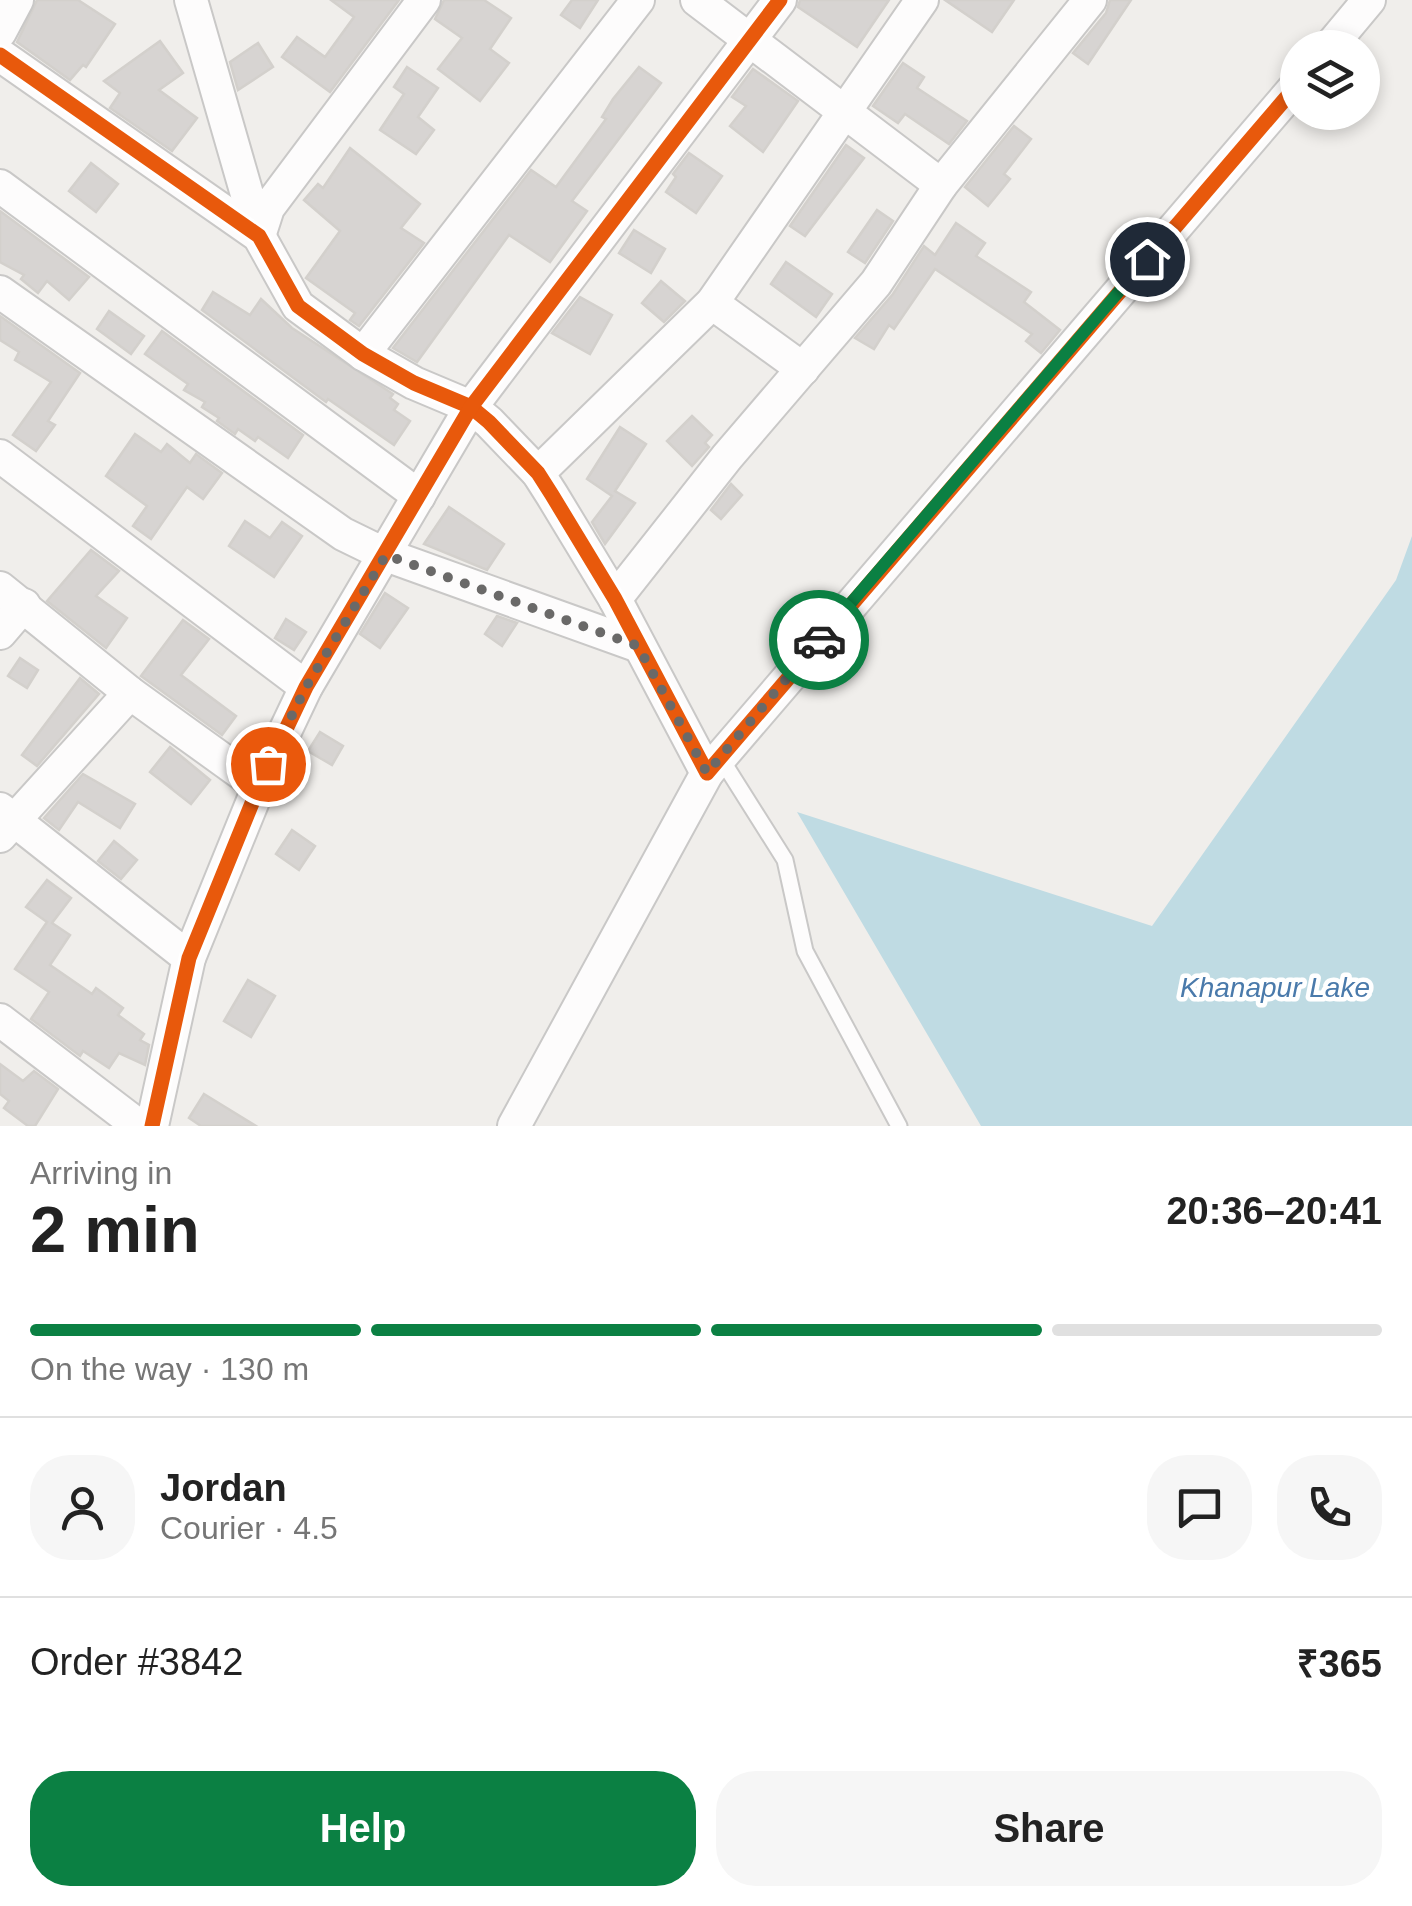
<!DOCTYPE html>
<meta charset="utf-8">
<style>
:root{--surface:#fff;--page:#f6f6f6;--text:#222;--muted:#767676;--line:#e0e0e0;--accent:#0b8043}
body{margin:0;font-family:Helvetica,sans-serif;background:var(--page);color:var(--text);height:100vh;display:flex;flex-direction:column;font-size:38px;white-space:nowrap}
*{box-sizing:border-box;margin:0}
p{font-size:32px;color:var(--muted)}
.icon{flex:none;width:55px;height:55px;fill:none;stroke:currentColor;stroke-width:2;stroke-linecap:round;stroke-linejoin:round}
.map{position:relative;height:1126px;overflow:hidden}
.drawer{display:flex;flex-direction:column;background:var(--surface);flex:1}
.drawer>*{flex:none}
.controls{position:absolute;left:1280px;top:30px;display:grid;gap:20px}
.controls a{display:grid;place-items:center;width:100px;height:100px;border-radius:50%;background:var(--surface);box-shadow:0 5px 15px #0003;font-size:50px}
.pin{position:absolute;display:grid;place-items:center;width:85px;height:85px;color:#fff;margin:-42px;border:5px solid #fff;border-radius:50%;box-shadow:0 2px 10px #0007}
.courier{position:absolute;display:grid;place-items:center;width:100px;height:100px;margin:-50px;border:8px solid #0b8043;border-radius:50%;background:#fff;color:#222;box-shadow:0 2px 12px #0007}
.overview em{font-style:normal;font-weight:700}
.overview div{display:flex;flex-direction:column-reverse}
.overview{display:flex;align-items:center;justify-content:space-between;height:170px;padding:0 30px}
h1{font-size:65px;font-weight:700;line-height:75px}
.bar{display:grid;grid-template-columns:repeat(4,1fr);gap:15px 10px;align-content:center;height:120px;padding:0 30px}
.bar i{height:12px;border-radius:8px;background:var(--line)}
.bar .active{background:var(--accent)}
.bar p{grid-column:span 4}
.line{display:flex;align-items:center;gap:25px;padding:0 30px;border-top:2px solid var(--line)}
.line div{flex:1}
.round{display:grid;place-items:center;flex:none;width:105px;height:105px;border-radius:40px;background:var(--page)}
.cta{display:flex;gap:20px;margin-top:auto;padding:20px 30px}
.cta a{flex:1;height:115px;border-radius:40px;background:var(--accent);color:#fff;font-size:40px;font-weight:700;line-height:115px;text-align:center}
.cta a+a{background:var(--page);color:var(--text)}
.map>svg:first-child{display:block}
.water{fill:#bfdbe3}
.building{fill:#d7d4d2;stroke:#d3d0cc;stroke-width:2.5}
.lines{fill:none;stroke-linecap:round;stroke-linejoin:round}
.lane-casing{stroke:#c9c8c7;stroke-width:19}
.street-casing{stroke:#c9c8c7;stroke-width:36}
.lane{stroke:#fdfcfc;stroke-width:15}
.street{stroke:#fdfcfc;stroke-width:32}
.cycleway-casing{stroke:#fff;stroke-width:21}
.cycleway{stroke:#e8590c;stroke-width:15}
.done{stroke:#6a6968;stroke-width:10;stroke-dasharray:0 18}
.route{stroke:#0b8043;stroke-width:12}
.labels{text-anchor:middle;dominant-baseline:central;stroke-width:9;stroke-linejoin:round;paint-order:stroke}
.water-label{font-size:28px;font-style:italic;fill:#4a7aab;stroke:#fff}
</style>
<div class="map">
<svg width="1412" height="1126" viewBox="0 0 1412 1126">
<rect width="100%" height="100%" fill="#f0eeeb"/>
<path class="water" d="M1412 536V1126H981L797 812 1152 926 1396 580Z"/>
<g class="building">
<path d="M37 0H78L115 24 86 67 83 65 70 80 17 42Z"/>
<path d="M331 0H399L330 92 282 57 297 37 325 57 354 17Z"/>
<path d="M444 0H484L511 18 490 49 509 63 480 101 438 69 462 38 435 19Z"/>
<path d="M572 0H598L580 28 561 15Z"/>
<path d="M800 0H889L857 47 798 7Z"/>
<path d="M945 0H1014L992 32Z"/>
<path d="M1110 0H1131L1088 64 1073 53 1106 13Z"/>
<path d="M160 41 183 73 159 90 197 118 172 151 110 108 120 93 104 81Z"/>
<path d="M258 43 273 67 238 90 230 62Z"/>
<path d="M903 63 924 77 917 88 967 121 949 144 905 114 898 123 873 106Z"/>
<path d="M407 67 438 88 418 117 434 130 416 154 380 130 404 94 394 87Z"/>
<path d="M639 67 661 83 572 201 587 211 550 262 509 235 417 362 393 348 531 170 556 187 606 119 602 117 613 99Z"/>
<path d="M753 69 798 101 763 152 730 126 746 106 732 97Z"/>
<path d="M1014 126 1031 139 1004 174 1010 179 988 206 965 187Z"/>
<path d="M846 145 864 158 805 236 790 226Z"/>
<path d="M350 148 420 204 401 228 424 243 359 326 350 320 355 313 306 278 340 231 304 200 318 184 323 188Z"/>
<path d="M689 153 722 176 696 213 666 192 676 177 673 174Z"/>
<path d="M91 163 118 184 96 212 69 191Z"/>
<path d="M877 210 893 221 865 263 848 252Z"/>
<path d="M0 211 89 277 69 300 47 281 38 293 21 279 24 275 0 262Z"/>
<path d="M956 223 985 243 976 256 1031 292 1024 302 1060 330 1041 353 1026 341 1032 334 935 269 894 329 889 325 874 349 855 338 893 294 924 246 935 255Z"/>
<path d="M634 230 665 249 651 273 619 253Z"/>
<path d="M786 262 832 294 816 317 771 284Z"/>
<path d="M661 281 685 301 664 322 642 303Z"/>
<path d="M213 292 250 315 261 299 292 328 393 394 390 398 398 404 394 410 410 421 394 445 328 399 326 402 202 310Z"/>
<path d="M580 297 612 315 590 354 552 333Z"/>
<path d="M109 311 144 336 131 354 97 329Z"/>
<path d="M0 316 80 373 48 421 55 425 36 451 13 435 51 382 15 360 19 352 0 340Z"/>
<path d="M162 331 303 435 288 458 258 437 255 441 238 429 235 434 217 421 219 418 202 407 205 402 184 390 188 384 145 354Z"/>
<path d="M692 416 712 435 705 443 709 447 692 466 667 441Z"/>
<path d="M620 427 646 444 615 491 635 503 605 544 592 522 612 496 587 479Z"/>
<path d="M135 434 161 452 167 444 190 463 196 454 222 473 203 499 187 487 151 539 133 526 147 506 106 476Z"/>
<path d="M731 484 742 495 721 519 711 510Z"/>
<path d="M449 507 504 544 487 570 424 544Z"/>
<path d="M245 521 270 538 282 522 302 536 274 577 229 546Z"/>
<path d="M91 550 119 571 96 596 127 618 106 648 47 601Z"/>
<path d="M385 593 408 608 380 648 360 634Z"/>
<path d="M497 616 517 623 502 646 485 634Z"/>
<path d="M286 619 306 632 294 650 275 638Z"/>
<path d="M183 620 209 639 181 675 236 716 222 735 141 676Z"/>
<path d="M20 658 38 670 27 688 8 676Z"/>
<path d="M80 678 99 694 37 766 22 755Z"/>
<path d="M320 732 343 746 332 765 308 751Z"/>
<path d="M170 747 210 780 191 804 150 772Z"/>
<path d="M83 774 135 804 120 828 78 802 59 830 44 818Z"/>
<path d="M292 830 315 846 299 870 276 854Z"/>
<path d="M114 841 137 860 121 879 98 861Z"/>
<path d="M47 880 71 898 52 923 70 935 50 965 92 994 96 988 123 1008 118 1015 144 1034 140 1040 149 1045 145 1065 119 1053 109 1068 83 1051 80 1056 31 1019 49 992 15 969 47 922 26 907Z"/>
<path d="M248 980 275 996 251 1037 224 1021Z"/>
<path d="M0 1064 23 1081 34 1071 58 1089 35 1126H28L4 1108 9 1101 0 1094Z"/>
<path d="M204 1094 256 1126H201L189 1118Z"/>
</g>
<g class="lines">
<defs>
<path id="lane" d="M720 757 785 860 805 951 899 1126"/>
<g id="street">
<path d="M191 0 259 236 268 208 424 0"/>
<path d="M697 0 941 185"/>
<path d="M0 32 17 0"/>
<path d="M1329 48 1369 0"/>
<path d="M0 55 259 236 298 306 363 354 414 383 471 407 489 422 538 473 552 495 615 599 707 773 1298 84"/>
<path d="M0 186 419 496"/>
<path d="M0 292 343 534 386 555 639 646"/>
<path d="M712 303 803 369"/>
<path d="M363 354 638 0"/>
<path d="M0 456 306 687"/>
<path d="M538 473 712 303 922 0"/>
<path d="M0 588 130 693 259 786"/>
<path d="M615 599 727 457 876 283 941 185 1090 0"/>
<path d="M0 633 24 605"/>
<path d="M0 809 189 958"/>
<path d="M0 836 130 693"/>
<path d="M0 1020 139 1126"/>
<path d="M152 1126 189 958 259 786 306 687 471 407 780 0"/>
<path d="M514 1126 707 773"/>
</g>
</defs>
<use href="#lane" class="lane-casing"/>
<use href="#street" class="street-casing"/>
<use href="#lane" class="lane"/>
<use href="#street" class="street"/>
<defs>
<g id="cycleway">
<path d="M0 55 259 236 298 306 363 354 414 383 471 407 489 422 538 473 552 495 615 599 707 773 1298 84"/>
<path d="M152 1126 189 958 259 786 306 687 471 407 780 0"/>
</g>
</defs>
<use href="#cycleway" class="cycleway-casing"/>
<use href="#cycleway" class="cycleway"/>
</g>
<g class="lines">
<path class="done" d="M268 764 306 687 386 555 638 646 707 773 819 640"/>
<path class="route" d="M819 640 1147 259"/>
</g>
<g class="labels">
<g class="water-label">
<text x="1275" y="987">Khanapur Lake</text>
</g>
</g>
</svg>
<div class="controls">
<a><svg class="icon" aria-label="layers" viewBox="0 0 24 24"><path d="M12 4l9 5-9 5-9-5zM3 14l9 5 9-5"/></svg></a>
</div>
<div class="pin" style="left:268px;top:764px;background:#ea580c"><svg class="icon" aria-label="bag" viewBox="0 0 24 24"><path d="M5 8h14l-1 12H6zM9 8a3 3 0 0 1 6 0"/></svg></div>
<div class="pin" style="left:1147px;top:259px;background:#1f2937"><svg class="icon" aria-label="home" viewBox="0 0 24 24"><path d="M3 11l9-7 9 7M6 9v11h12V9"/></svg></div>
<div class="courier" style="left:819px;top:640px"><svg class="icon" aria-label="car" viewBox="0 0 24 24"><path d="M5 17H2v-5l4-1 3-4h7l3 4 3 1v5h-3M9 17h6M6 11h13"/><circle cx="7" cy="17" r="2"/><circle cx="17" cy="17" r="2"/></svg></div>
</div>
<section class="drawer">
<div class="overview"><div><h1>2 min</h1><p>Arriving in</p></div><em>20:36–20:41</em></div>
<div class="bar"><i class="active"></i><i class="active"></i><i class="active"></i><i></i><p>On the way · 130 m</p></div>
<div class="line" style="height:180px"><a class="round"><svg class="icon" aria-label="person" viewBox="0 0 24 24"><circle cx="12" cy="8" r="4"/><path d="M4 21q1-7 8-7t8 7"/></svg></a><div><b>Jordan</b><p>Courier · 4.5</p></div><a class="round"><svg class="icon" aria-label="chat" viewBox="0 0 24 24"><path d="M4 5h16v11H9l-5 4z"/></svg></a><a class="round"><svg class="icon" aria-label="phone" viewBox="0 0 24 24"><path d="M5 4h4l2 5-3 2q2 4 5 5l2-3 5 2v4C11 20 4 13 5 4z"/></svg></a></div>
<div class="line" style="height:130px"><div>Order #3842</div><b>₹365</b></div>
<div class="cta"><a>Help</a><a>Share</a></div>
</section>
